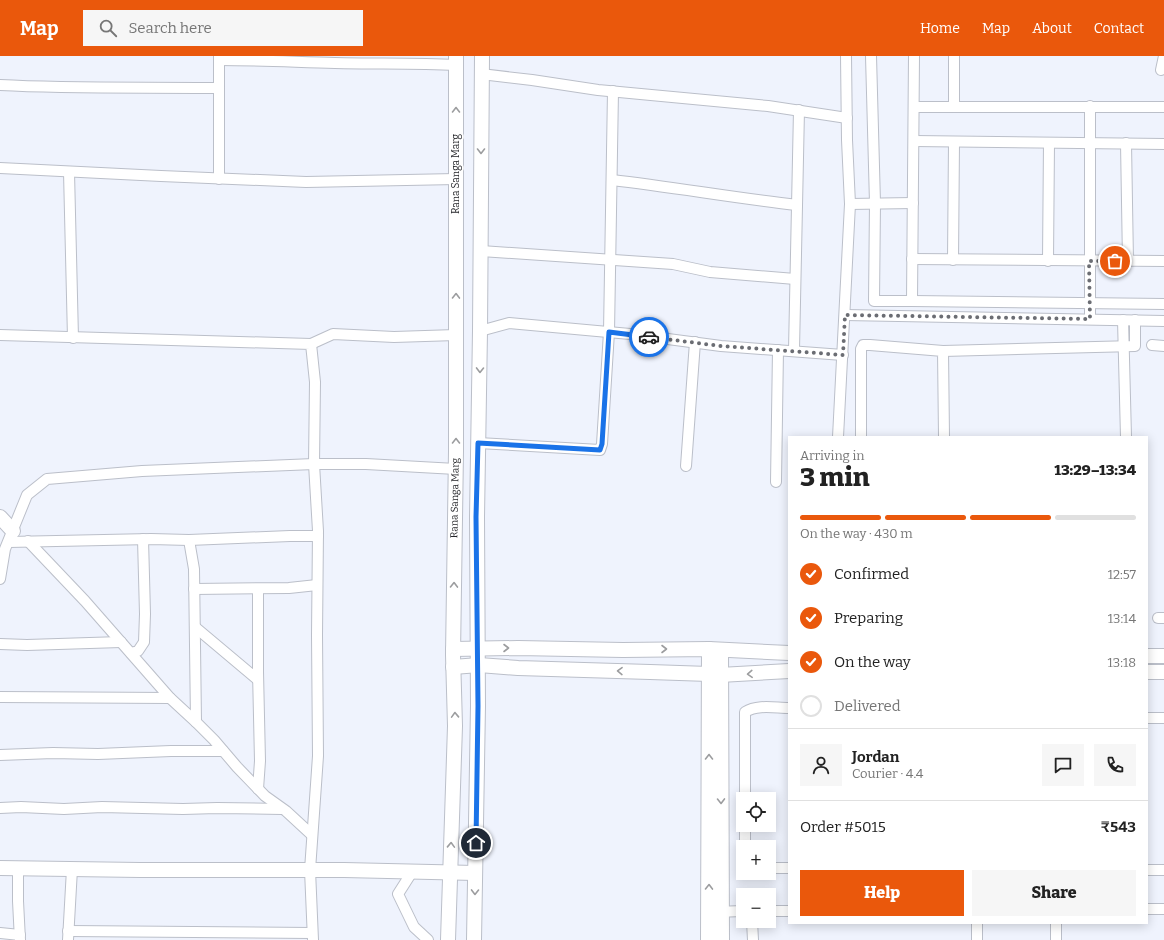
<!DOCTYPE html>
<meta charset="utf-8">
<style>
:root{--surface:#fff;--page:#f6f6f6;--text:#222;--muted:#767676;--line:#e0e0e0;--accent:#ea580c}
body{margin:0;font-family:Bitter,serif;background:var(--page);color:var(--text);height:100vh;display:flex;flex-direction:column;font-size:15px;white-space:nowrap}
*{box-sizing:border-box;margin:0}
p{font-size:13px;color:var(--muted)}
.icon{flex:none;width:22px;height:22px;fill:none;stroke:currentColor;stroke-width:2;stroke-linecap:round;stroke-linejoin:round}
.map{position:relative;flex:1;overflow:hidden}
.sheet{position:absolute;left:788px;top:380px;width:360px;height:488px;display:flex;flex-direction:column;background:var(--surface);border-radius:0px;box-shadow:0 2px 10px #0003}
.sheet>*{flex:none}
.tools{position:absolute;left:736px;top:736px;display:grid;gap:8px}
.tools a{display:grid;place-items:center;width:40px;height:40px;border-radius:0px;background:var(--surface);box-shadow:0 2px 10px #0003;font-size:20px}
.pin{position:absolute;display:grid;place-items:center;width:34px;height:34px;color:#fff;margin:-17px;border:2px solid #fff;border-radius:50%;box-shadow:0 1px 4px #0007}
.courier{position:absolute;display:grid;place-items:center;width:40px;height:40px;margin:-20px;border:3px solid #1a73e8;border-radius:50%;background:#fff;color:#222;box-shadow:0 1px 5px #0007}
.summary em{font-style:normal;font-weight:800}
.summary div{display:flex;flex-direction:column-reverse}
.summary{display:flex;align-items:center;justify-content:space-between;height:68px;padding:0 12px}
h1{font-size:26px;font-weight:800;line-height:30px}
.bar{display:grid;grid-template-columns:repeat(4,1fr);gap:6px 4px;align-content:center;height:48px;padding:0 12px}
.bar i{height:5px;border-radius:3px;background:var(--line)}
.bar .selected{background:var(--accent)}
.bar p{grid-column:span 4}
.line{display:flex;align-items:center;gap:10px;padding:0 12px;border-top:1px solid var(--line)}
.line div{flex:1}
.round{display:grid;place-items:center;flex:none;width:42px;height:42px;border-radius:0px;background:var(--page)}
ol{padding:0 12px;list-style:none}
li{display:flex;align-items:center;gap:12px;height:44px}
li p{margin-inline-start:auto}
li .icon{padding:4px;border-radius:50%;background:var(--accent);color:#fff;stroke-width:4}
li:last-child{color:var(--muted)}
li i{width:22px;height:22px;border:2px solid var(--line);border-radius:50%}
.primary-button{display:flex;gap:8px;margin-top:auto;padding:8px 12px}
.primary-button a{flex:1;height:46px;border-radius:0px;background:var(--accent);color:#fff;font-size:16px;font-weight:800;line-height:46px;text-align:center}
.primary-button a+a{background:var(--page);color:var(--text)}
header{display:flex;align-items:center;gap:24px;box-sizing:border-box;height:56px;padding:0 20px;background:var(--accent);color:#fff}
header strong{font-size:19px}
nav{display:flex;gap:22px;margin-inline-start:auto;font-size:14px}
.search{width:280px;height:36px;background:var(--page);display:flex;align-items:center;gap:10px;box-sizing:border-box;padding:0 14px;border-radius:0px;color:var(--muted);font-size:15px}
.map>svg:first-child{display:block}
.lines{fill:none;stroke-linecap:round;stroke-linejoin:round}
.street-casing{stroke:#bbbfc9;stroke-width:12}
.secondary-casing{stroke:#bbbfc9;stroke-width:16}
.street{stroke:#fff;stroke-width:10}
.secondary{stroke:#fff;stroke-width:14}
.oneway{stroke:#9c9d9f}
.done{stroke:#6b6d73;stroke-width:4;stroke-dasharray:0 7.2}
.route{stroke:#1a73e8;stroke-width:5}
.labels{text-anchor:middle;dominant-baseline:central;stroke-width:3.5;stroke-linejoin:round;paint-order:stroke}
.street-label{font-size:10px;fill:#242529;stroke:#fff}
</style>
<header>
<strong>Map</strong>
<div class="search"><svg class="icon" aria-label="search" viewBox="0 0 24 24"><circle cx="10" cy="10" r="6"/><path d="M15 15l6 6"/></svg>Search here</div>
<nav><a>Home</a><a>Map</a><a>About</a><a>Contact</a></nav>
</header>
<div class="map">
<svg width="1164" height="884" viewBox="0 0 1164 884">
<rect width="100%" height="100%" fill="#eff3fd"/>
<g class="lines">
<defs>
<g id="street">
<path d="M219 0V123"/>
<path d="M871 0 875 147 874 245H912L914 0"/>
<path d="M219 4C257 4 296 6 335 7 375 8 416 7 456 9"/>
<path d="M1161 14 1164 0"/>
<path d="M481 18 532 24 598 34 768 50 847 62"/>
<path d="M0 29C73 33 146 31 219 32"/>
<path d="M914 51H1164"/>
<path d="M954 51V0"/>
<path d="M914 85 1164 88"/>
<path d="M1126 87 1128 205"/>
<path d="M0 112 161 120 306 126 456 123"/>
<path d="M69 116 73 282"/>
<path d="M612 124C673 131 735 142 797 149"/>
<path d="M850 148 913 147"/>
<path d="M481 195 673 208 710 216 795 223"/>
<path d="M912 203 1164 205"/>
<path d="M953 204 954 86"/>
<path d="M1048 205 1049 87"/>
<path d="M912 245 1164 248"/>
<path d="M845 259 1164 265"/>
<path d="M1090 263V50"/>
<path d="M1123 264 1126 381"/>
<path d="M480 275 509 267 630 278 721 290 843 299"/>
<path d="M0 279 311 288 315 326 314 408 318 475 317 579 318 700 310 814 313 884"/>
<path d="M311 288 333 278 394 281 456 279"/>
<path d="M1152 289 1164 290"/>
<path d="M794 294 799 54"/>
<path d="M943 295 1135 290V264"/>
<path d="M838 381 850 148 847 84 846 0"/>
<path d="M861 381V293L863 289H870L943 295 944 381"/>
<path d="M478 387 600 394 602 388 609 276 613 35"/>
<path d="M686 410 695 286"/>
<path d="M776 426 778 294"/>
<path d="M189 484 194 513 196 666 214 684 237 711 265 740 286 755 312 779"/>
<path d="M28 485 85 545 170 642 196 666"/>
<path d="M9 486 151 483 189 484 290 480H318"/>
<path d="M0 523 5 493 27 439 47 423 142 415 314 408H366L456 413"/>
<path d="M194 533 289 532 317 529"/>
<path d="M1158 562H1164"/>
<path d="M195 571 258 624"/>
<path d="M0 588 27 589 121 586"/>
<path d="M131 597 138 595 144 586 145 558 143 483"/>
<path d="M0 641 170 642"/>
<path d="M1147 662H1164"/>
<path d="M0 699 53 697 98 698 171 695H223"/>
<path d="M258 733 260 705 258 616V533"/>
<path d="M745 743V656C758 648 775 652 789 652"/>
<path d="M0 752 21 751 64 753 102 751 183 753 217 752 282 753"/>
<path d="M745 769V791"/>
<path d="M18 812V845L20 884"/>
<path d="M769 812H789"/>
<path d="M1147 814H1164"/>
<path d="M412 816 398 838 414 871 428 884"/>
<path d="M1147 853H1164"/>
<path d="M769 855H789"/>
<path d="M715 856 743 855"/>
<path d="M752 865 753 884"/>
<path d="M1056 867V884"/>
<path d="M68 875 312 877"/>
<path d="M0 877 20 879"/>
<path d="M68 884 72 813"/>
<path d="M977 884V867"/>
</g>
<g id="secondary">
<path d="M0 461 13 475"/>
<path d="M453 593 518 592 623 594 709 593 789 597"/>
<path d="M721 594 722 884"/>
<path d="M1147 600H1164"/>
<path d="M453 611 479 609 518 612 650 616 709 618 720 619 789 615"/>
<path d="M1147 616H1164"/>
<path d="M0 812 140 814H344L475 817"/>
<path d="M448 884 455 670 453 599 456 395V0"/>
<path d="M474 884 478 650 477 461 480 275 482 0"/>
<path d="M708 884 709 593"/>
</g>
</defs>
<use href="#street" class="street-casing"/>
<use href="#secondary" class="secondary-casing"/>
<use href="#street" class="street"/>
<use href="#secondary" class="secondary"/>
</g>
<defs><path id="oneway-chevron" d="M-2-3.5L2.5 0L-2 3.5" fill="none" stroke-width="1.6" stroke-linecap="round" stroke-linejoin="round"/></defs>
<g class="oneway">
<use href="#oneway-chevron" transform="translate(456 54) rotate(-90)"/>
<use href="#oneway-chevron" transform="translate(481 95) rotate(90)"/>
<use href="#oneway-chevron" transform="translate(456 240) rotate(-89)"/>
<use href="#oneway-chevron" transform="translate(480 314) rotate(91)"/>
<use href="#oneway-chevron" transform="translate(456 385) rotate(-90)"/>
<use href="#oneway-chevron" transform="translate(454 529) rotate(-89)"/>
<use href="#oneway-chevron" transform="translate(506 592)"/>
<use href="#oneway-chevron" transform="translate(664 593)"/>
<use href="#oneway-chevron" transform="translate(620 615) rotate(-179)"/>
<use href="#oneway-chevron" transform="translate(750 618) rotate(177)"/>
<use href="#oneway-chevron" transform="translate(455 659) rotate(-92)"/>
<use href="#oneway-chevron" transform="translate(709 701) rotate(-90)"/>
<use href="#oneway-chevron" transform="translate(721 745) rotate(89)"/>
<use href="#oneway-chevron" transform="translate(451 789) rotate(-88)"/>
<use href="#oneway-chevron" transform="translate(709 831) rotate(-89)"/>
<use href="#oneway-chevron" transform="translate(475 836) rotate(91)"/>
</g>
<g class="lines">
<path class="done" d="M649 281 721 290 843 299 845 259 1090 263 1089 205H1115"/>
<path class="route" d="M476 787 478 650 476 461 478 387 600 394 602 388 609 276 649 281"/>
</g>
<g class="labels">
<g class="street-label">
<text transform="translate(456 118) rotate(-90)">Rana Sanga Marg</text>
<text transform="translate(455 442) rotate(-89)">Rana Sanga Marg</text>
</g>
</g>
</svg>
<div class="tools">
<a><svg class="icon" aria-label="locate" viewBox="0 0 24 24"><circle cx="12" cy="12" r="6"/><path d="M12 2v4M12 18v4M2 12h4M18 12h4"/></svg></a>
<a>+</a>
<a>−</a>
</div>
<div class="pin" style="left:1115px;top:205px;background:#ea580c"><svg class="icon" aria-label="bag" viewBox="0 0 24 24"><path d="M5 8h14l-1 12H6zM9 8a3 3 0 0 1 6 0"/></svg></div>
<div class="pin" style="left:476px;top:787px;background:#1f2937"><svg class="icon" aria-label="home" viewBox="0 0 24 24"><path d="M3 11l9-7 9 7M6 9v11h12V9"/></svg></div>
<div class="courier" style="left:649px;top:281px"><svg class="icon" aria-label="car" viewBox="0 0 24 24"><path d="M5 17H2v-5l4-1 3-4h7l3 4 3 1v5h-3M9 17h6M6 11h13"/><circle cx="7" cy="17" r="2"/><circle cx="17" cy="17" r="2"/></svg></div>
<section class="sheet">
<div class="summary"><div><h1>3 min</h1><p>Arriving in</p></div><em>13:29–13:34</em></div>
<div class="bar"><i class="selected"></i><i class="selected"></i><i class="selected"></i><i></i><p>On the way · 430 m</p></div>
<ol>
<li><svg class="icon" aria-label="check" viewBox="0 0 24 24"><path d="M5 12l5 5 9-10"/></svg>Confirmed<p>12:57</p></li>
<li><svg class="icon" aria-label="check" viewBox="0 0 24 24"><path d="M5 12l5 5 9-10"/></svg>Preparing<p>13:14</p></li>
<li><svg class="icon" aria-label="check" viewBox="0 0 24 24"><path d="M5 12l5 5 9-10"/></svg>On the way<p>13:18</p></li>
<li><i></i>Delivered</li>
</ol>
<div class="line" style="height:72px"><a class="round"><svg class="icon" aria-label="person" viewBox="0 0 24 24"><circle cx="12" cy="8" r="4"/><path d="M4 21q1-7 8-7t8 7"/></svg></a><div><b>Jordan</b><p>Courier · 4.4</p></div><a class="round"><svg class="icon" aria-label="chat" viewBox="0 0 24 24"><path d="M4 5h16v11H9l-5 4z"/></svg></a><a class="round"><svg class="icon" aria-label="phone" viewBox="0 0 24 24"><path d="M5 4h4l2 5-3 2q2 4 5 5l2-3 5 2v4C11 20 4 13 5 4z"/></svg></a></div>
<div class="line" style="height:52px"><div>Order #5015</div><b>₹543</b></div>
<div class="primary-button"><a>Help</a><a>Share</a></div>
</section>
</div>
